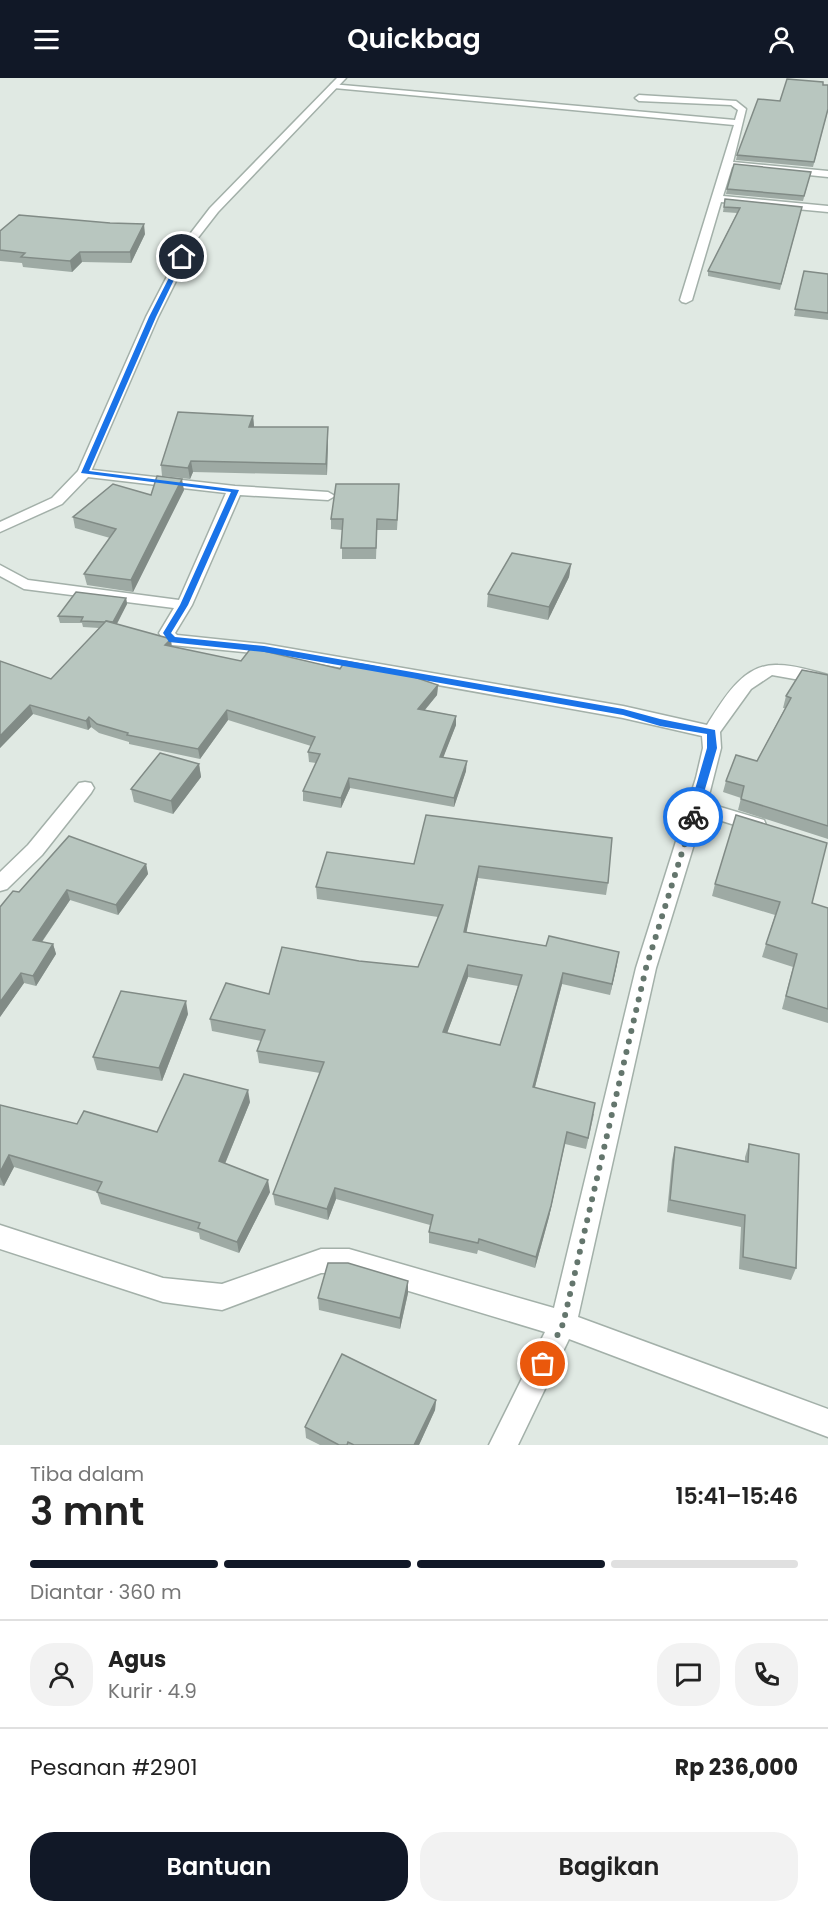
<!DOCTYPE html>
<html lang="id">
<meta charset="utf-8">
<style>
:root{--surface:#fff;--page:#f2f2f2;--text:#222;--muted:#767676;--line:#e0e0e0;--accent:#111827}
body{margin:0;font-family:Poppins,sans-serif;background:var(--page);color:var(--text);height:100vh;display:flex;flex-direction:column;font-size:22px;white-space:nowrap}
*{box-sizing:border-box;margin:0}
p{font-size:20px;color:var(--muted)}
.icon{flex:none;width:33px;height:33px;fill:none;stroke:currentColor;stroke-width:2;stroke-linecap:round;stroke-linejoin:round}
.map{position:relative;height:1367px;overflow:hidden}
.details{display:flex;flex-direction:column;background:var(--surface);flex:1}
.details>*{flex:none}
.pin{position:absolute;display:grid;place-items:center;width:51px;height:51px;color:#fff;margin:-26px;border:3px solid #fff;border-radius:50%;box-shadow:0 2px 6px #0007}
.courier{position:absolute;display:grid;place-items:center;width:60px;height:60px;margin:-30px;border:4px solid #1a73e8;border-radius:50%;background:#fff;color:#222;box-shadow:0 2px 8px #0007}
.head em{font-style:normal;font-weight:600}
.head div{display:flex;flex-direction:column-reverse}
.head{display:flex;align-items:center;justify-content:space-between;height:102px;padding:0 30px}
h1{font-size:39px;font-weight:600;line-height:45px}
.bar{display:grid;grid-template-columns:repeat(4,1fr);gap:9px 6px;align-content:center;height:72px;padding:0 30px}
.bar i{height:8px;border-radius:4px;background:var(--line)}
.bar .active{background:var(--accent)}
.bar p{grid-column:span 4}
.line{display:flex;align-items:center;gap:15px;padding:0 30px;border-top:2px solid var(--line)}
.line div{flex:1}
.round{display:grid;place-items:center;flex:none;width:63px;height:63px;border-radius:24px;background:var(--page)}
.action{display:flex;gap:12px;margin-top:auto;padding:12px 30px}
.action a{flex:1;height:69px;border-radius:24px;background:var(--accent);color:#fff;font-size:24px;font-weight:600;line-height:69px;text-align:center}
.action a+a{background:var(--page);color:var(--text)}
header{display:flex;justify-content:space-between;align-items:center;height:78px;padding:0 30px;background:var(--accent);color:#fff;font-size:27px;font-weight:600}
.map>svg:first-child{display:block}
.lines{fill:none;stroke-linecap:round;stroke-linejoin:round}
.minor-casing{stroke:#a3b0a9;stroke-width:3}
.tertiary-casing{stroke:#a3b0a9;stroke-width:3}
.minor{fill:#fff;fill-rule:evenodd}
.tertiary{fill:#fff;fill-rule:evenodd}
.wall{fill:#9eaaa4;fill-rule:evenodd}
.shaded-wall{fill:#818b86}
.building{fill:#b8c6bf;stroke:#818b86;stroke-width:1.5;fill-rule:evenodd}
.route{fill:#1a73e8}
.done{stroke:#64766d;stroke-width:6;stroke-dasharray:0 10.8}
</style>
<header><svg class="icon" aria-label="menu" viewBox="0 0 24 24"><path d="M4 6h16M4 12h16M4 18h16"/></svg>Quickbag<svg class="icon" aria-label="person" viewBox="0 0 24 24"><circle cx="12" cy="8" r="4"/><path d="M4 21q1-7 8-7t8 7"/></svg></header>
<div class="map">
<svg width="828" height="1367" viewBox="0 0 828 1367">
<rect width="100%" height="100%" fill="#e0e9e3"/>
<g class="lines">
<defs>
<g id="minor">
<path d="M331 6 735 42 738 32 731 27 639 23 635 20 639 17 736 23 746 31 733 84 828 93V99L732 89 723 118 828 128V134L721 124 692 222 686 225 682 224 680 222 734 47 334 10H331Z"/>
<path d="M84 391 235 408 328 414 335 418 328 422 240 417 192 527 175 555 177 557 264 566 623 628 707 647C723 622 743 585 778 587 795 587 811 593 828 597V607L772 597 751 611 720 654 721 670 707 725 764 742 766 747 764 752 757 754 703 737 656 890 578 1239 828 1331V1359L569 1261 518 1367H489L545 1254 349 1195H321L222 1232 163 1224 0 1171V1147L163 1200 222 1206 321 1171H349L554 1230 636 890 696 700 703 670 702 658 623 640 264 576 172 567 166 566 159 555 174 530 24 511 0 498V487L28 502 179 522 226 415 79 398 77 395 79 392Z"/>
<path d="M85 704 91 705 94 710 91 715 42 777 7 811 0 813V794L28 767 79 705Z"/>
</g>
<path id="tertiary" d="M337 0H346L218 134 197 161 158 239 89 398 62 426 0 454V444L52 420 78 393 146 239 187 160 210 130Z"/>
</defs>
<use href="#minor" class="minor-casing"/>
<use href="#tertiary" class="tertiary-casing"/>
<use href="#minor" class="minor"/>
<use href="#tertiary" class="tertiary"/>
</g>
<g class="wall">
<path d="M823 7 828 32 813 89 736 82 737 77 780 23Z"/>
<path d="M811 94 803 123 726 116 727 111Z"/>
<path d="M725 121 802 129 780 212 708 198V193L737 135 723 134Z"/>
<path d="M0 153 145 156 131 185 82 184 72 194 23 189 22 185 0 183Z"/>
<path d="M804 193 828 196V242L794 238Z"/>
<path d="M253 338 254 349 328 359 327 397 193 394 190 401 162 398 161 387Z"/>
<path d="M184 412 133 514 87 507 84 496 110 460 75 450 73 439 151 417Z"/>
<path d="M399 417 397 452H377L376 481H342V452L331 451V441Z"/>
<path d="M571 486 569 499 548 542 487 529 488 516Z"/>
<path d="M126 520 127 526 117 546 172 569 241 583 340 591 438 607 437 617 425 632 456 638V647L443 679 466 693 454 729 350 710 341 730 303 723V713L316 685 309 684 308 674 311 668 228 642 200 681 129 666V664L99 655 91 649 88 652 33 636 0 670V583L51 601 99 550 83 549 82 545H60L58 538Z"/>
<path d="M828 597V761L738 732 741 720 723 714 726 703 757 683 785 630H783L786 618Z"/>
<path d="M199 686 201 699 173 736 134 724 131 711Z"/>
<path d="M426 737 608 805 606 817 478 800 466 854 617 886 610 917 562 906 535 1009 594 1036 586 1071 565 1066 549 1139 535 1190 478 1172 477 1176 429 1165V1154L430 1147 336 1121 328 1142 275 1127 273 1116 320 995 259 985 257 973 261 963 212 953 210 941 269 916 359 883 418 889 438 839 317 821 316 809 414 786ZM468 899 518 908 500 967 447 955Z"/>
<path d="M146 786 148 796 118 837 70 822 42 864 53 866 56 876 36 908 24 905 0 939V829L19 814Z"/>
<path d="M715 806 812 825 828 830V945L782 931 793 889 762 879 775 837 712 818Z"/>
<path d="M188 936 162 1003 97 992 93 979Z"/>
<path d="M250 1024 225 1086 270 1114 239 1175 200 1161 199 1155 101 1126 97 1114 14 1089 4 1108 0 1107V1027L77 1046 157 1054Z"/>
<path d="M749 1066 796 1190 791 1202 739 1191 741 1149 667 1134 672 1082 675 1069 745 1083V1079Z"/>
<path d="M408 1203V1215L400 1251 319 1232 318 1220Z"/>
<path d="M436 1322 435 1332 419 1367H320L306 1360 305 1349Z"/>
</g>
<g class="shaded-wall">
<path d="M144 146 145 156 131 185 130 174Z"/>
<path d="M80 174 82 184 72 194 70 183Z"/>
<path d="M253 338 254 348 250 360 249 349Z"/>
<path d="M328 349V359L327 397 326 386Z"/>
<path d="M191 383 193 394 190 401 188 390Z"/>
<path d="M182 401 184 412 133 514 131 502Z"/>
<path d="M571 486 569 499 548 542 549 529Z"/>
<path d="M126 520 127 526 114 551 113 544Z"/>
<path d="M171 561 172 570 165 567Z"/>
<path d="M438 607 437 617 418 640V631Z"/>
<path d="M30 627 33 636 0 670V658Z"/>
<path d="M227 632 228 642 200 681 198 671Z"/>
<path d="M456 638V647L440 688V679Z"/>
<path d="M89 639 91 649 88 652 86 643Z"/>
<path d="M467 683 466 693 454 729V720Z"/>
<path d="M199 686 201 699 173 736 171 723Z"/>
<path d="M349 700 350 710 341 730V720Z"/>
<path d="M146 786 148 796 118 837 116 827Z"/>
<path d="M479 788 478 800 464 866V854Z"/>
<path d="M67 812 70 822 36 872 33 862Z"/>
<path d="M53 866 56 876 36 908 33 898Z"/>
<path d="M619 874 617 886 610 917 612 906Z"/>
<path d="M468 887V899L443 966V954Z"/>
<path d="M21 895 24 905 0 939V924Z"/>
<path d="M563 895 562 906 532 1020 533 1009Z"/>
<path d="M186 923 188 936 162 1003 159 990Z"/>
<path d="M248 1012 250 1024 221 1095 219 1083Z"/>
<path d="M567 1054 549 1139 535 1190 536 1179Z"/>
<path d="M9 1077 14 1089 4 1108 0 1099V1094Z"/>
<path d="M268 1102 270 1114 239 1175 237 1164Z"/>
<path d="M335 1110 336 1121 328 1142 327 1131Z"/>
<path d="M408 1203V1215L400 1251V1240Z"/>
<path d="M436 1322 435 1332 419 1367H414Z"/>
</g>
<g class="building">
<path d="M787 1 823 4V7H828V31L814 84 737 77 758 21 780 23Z"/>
<path d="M734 86 811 94 804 118 727 111Z"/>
<path d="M725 121 802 129 781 206 708 193 740 130 724 129Z"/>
<path d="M19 137 110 145 144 146 130 174H80L70 183 21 179 25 175 0 172V153Z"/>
<path d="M804 193 828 196V235L795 231Z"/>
<path d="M178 334 253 338 249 349H328L326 386 191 383 188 390 161 387Z"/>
<path d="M157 398 182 401 131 502 84 496 116 451 73 439 113 406 151 417Z"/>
<path d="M336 406H399L397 442 377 441 376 470H341L343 441H331Z"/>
<path d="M512 475 571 486 549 529 488 516Z"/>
<path d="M76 514 126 520 113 544 106 543 105 544 81 543 83 539 58 538Z"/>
<path d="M106 543 171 561 165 567 241 583 251 570 340 591 345 583 393 592 438 607 418 631 456 638 440 679 467 683 454 720 349 700 341 720 303 713 320 676 308 674 315 659 227 632 198 671 127 657 128 655 97 646 89 639 86 643 30 627 0 658V583L51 601Z"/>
<path d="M802 592 828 597V748L741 721 744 708 726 703 736 677 757 683 791 620 786 618Z"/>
<path d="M160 675 199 686 171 723 131 711Z"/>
<path d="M426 737 612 760 608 805 479 788 464 854 546 868 549 858 619 874 612 906 563 895 533 1009 595 1025 588 1060 567 1054 551 1128 536 1179 479 1161 478 1165 429 1154 433 1137 335 1110 327 1131 273 1116 324 984 257 973 265 952 210 941 226 905 269 916 282 869 359 883 418 889 443 827 316 809 327 774 414 786ZM468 887 522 897 500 967 443 954Z"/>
<path d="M736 737 827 765 812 825 828 830V931L786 918 797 876 766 866 780 824 715 806Z"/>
<path d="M69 758 146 786 116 827 67 812 33 862 53 866 33 898 21 895 0 924V829L13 813 19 814Z"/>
<path d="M121 913 186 923 159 990 93 979Z"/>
<path d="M184 996 248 1012 219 1083 268 1102 237 1164 198 1150 200 1145 97 1114 102 1104 9 1077 0 1094V1027L77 1046 84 1033 157 1054Z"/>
<path d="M749 1066 799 1076 796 1190 743 1179 745 1137 670 1122 675 1069 748 1084Z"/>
<path d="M328 1185H348L408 1203 400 1240 318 1220Z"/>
<path d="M342 1276 436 1322 414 1367H354L348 1364 347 1367H339L305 1349Z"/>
</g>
<path class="route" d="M180 178 185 179 156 239 89 393 239 412 188 527 171 555 175 559 264 568 623 631 660 641 715 652 717 670 696 742H689L687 739 707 670V656L660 648 623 637 264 574 169 564 163 555 180 527 231 414 81 395 149 239Z"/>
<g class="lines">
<path class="done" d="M543 1286 563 1246 646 890 693 739"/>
</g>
</svg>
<div class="pin" style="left:543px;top:1286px;background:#ea580c"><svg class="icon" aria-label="bag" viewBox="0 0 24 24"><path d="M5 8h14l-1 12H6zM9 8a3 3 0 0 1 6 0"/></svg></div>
<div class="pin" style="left:182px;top:179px;background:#1f2937"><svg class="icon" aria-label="home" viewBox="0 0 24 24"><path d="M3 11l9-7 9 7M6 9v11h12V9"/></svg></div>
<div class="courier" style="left:693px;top:739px"><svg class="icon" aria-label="bike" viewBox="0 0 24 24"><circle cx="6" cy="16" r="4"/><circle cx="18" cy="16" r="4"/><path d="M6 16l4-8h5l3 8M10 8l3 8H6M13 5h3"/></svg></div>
</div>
<section class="details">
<div class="head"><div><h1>3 mnt</h1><p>Tiba dalam</p></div><em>15:41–15:46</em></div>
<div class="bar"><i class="active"></i><i class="active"></i><i class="active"></i><i></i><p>Diantar · 360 m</p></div>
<div class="line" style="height:108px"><a class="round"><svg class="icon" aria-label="person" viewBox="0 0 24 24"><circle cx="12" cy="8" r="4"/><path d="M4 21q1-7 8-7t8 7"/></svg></a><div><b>Agus</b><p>Kurir · 4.9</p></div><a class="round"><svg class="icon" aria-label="chat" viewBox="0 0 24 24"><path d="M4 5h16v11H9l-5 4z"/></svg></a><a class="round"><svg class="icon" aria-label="phone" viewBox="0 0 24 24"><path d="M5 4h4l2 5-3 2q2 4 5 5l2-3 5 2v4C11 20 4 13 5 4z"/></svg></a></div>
<div class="line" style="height:78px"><div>Pesanan #2901</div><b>Rp 236,000</b></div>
<div class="action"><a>Bantuan</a><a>Bagikan</a></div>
</section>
